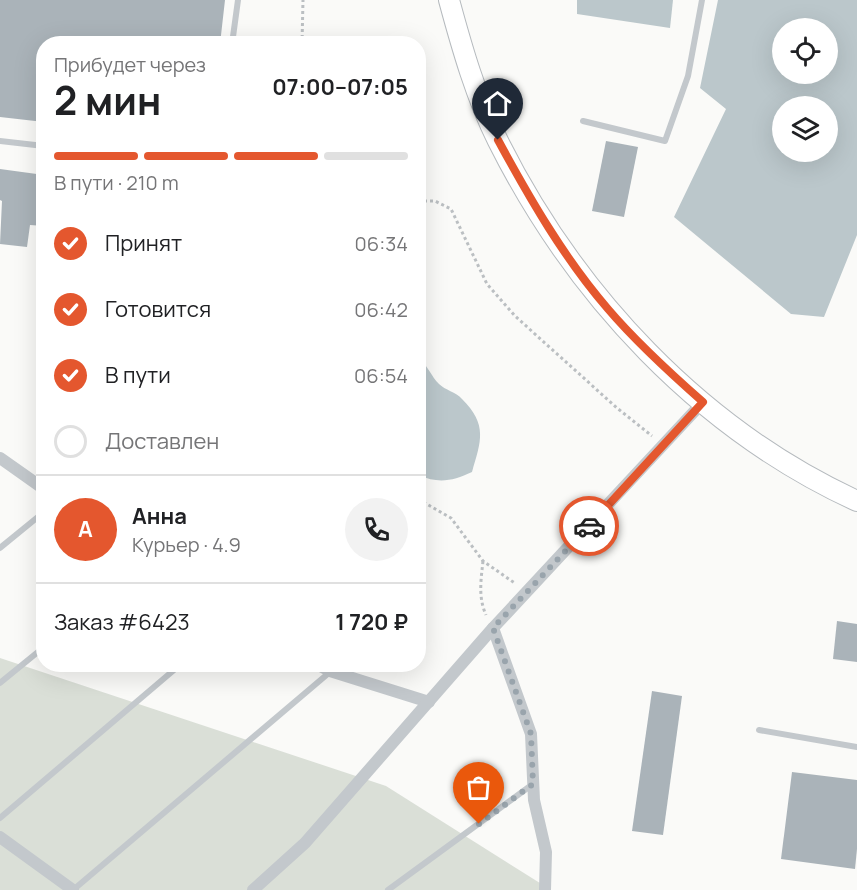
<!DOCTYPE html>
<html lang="ru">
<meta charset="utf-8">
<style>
:root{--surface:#fff;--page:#f2f2f2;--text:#202124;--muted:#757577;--line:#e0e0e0;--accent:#e4572e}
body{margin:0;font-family:Manrope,sans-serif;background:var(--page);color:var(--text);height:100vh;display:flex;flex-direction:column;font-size:22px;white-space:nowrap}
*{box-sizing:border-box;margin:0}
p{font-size:20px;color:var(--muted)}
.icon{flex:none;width:33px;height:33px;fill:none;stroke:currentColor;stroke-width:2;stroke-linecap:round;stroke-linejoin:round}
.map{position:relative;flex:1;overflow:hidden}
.details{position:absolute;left:36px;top:36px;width:390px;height:636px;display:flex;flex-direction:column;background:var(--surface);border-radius:24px;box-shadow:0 6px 24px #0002}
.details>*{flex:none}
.fabs{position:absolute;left:772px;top:18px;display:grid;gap:12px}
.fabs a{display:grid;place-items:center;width:66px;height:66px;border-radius:50%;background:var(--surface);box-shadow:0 6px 24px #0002;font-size:30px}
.pin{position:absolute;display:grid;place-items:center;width:51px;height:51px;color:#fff;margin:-62px -26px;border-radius:50% 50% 50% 0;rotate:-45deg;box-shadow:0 0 6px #0007}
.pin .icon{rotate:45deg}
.courier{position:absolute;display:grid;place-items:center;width:60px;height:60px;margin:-30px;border:4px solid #e4572e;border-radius:50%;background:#fff;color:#222;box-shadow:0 2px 8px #0007}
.head em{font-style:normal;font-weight:700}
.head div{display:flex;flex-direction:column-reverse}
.head{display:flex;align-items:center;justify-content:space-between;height:102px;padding:0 18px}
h1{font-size:39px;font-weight:700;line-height:45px}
.bar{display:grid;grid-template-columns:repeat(4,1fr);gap:9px 6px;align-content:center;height:72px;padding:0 18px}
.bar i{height:8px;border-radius:4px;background:var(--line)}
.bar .current{background:var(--accent)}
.bar p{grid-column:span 4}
.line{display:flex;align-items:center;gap:15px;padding:0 18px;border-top:2px solid var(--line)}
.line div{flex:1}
.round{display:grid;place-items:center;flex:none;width:63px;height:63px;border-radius:32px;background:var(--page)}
ol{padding:0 18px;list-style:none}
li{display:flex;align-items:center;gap:18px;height:66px}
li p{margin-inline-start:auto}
li .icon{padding:6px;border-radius:50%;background:var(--accent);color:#fff;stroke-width:4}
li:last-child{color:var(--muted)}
li i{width:33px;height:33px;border:3px solid var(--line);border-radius:50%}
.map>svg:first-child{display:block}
.green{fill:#dadfd7}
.water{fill:#bbc7cb;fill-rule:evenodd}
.building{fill:#aab3b9}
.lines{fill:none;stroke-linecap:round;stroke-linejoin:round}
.primary-casing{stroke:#b5babe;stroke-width:22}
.path{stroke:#bbbfc2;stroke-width:3;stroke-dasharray:3 3;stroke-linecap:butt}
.service{stroke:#c3c8cc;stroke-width:6}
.minor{stroke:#c3c8cc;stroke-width:12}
.primary{stroke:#fff;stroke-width:20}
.done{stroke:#99a4ac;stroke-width:6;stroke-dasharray:0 10.8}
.route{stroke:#e4572e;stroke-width:8}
</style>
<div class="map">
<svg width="857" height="890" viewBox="0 0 857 890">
<rect width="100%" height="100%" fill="#fafaf8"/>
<path class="green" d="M0 658 386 786 551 890H0Z"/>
<g class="water">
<path d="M577 0H673L670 28 577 14Z"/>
<path d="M718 0H857V235L824 317 791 314 674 217 726 109 700 88ZM828 28V74H783V28ZM828 106V152H783V106Z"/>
<path d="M419 358C428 366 431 376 439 384 445 390 456 392 462 399 488 425 481 441 472 472 453 481 438 484 419 475Z"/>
</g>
<g class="building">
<path d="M0 0H225L220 44H44V122L0 117Z"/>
<path d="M606 141 638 147 624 217 592 211Z"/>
<path d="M0 169 44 175V226L30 225 27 247 0 244 2 201 0 200Z"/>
<path d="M837 621 857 624V662L833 659Z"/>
<path d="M652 691 682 696 663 835 632 831Z"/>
<path d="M792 772 857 780V849L855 869 781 859Z"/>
</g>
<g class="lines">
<defs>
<path id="primary" d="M449 0C462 48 476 97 498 141 575 295 700 429 857 501"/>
</defs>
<use href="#primary" class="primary-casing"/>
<g class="path">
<path d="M302 44 303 0"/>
<path d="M418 201H435L451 209 487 284 515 316 617 408 652 436"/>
<path d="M418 499 451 518 483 561 516 584"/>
<path d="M483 561C481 580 478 597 486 615"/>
</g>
<g class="service">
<path d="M232 44 238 0"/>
<path d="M583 121 665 141 688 76 702 0"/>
<path d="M0 141 44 146"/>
<path d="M0 548 44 512"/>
<path d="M0 683 44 647"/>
<path d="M759 730 857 747"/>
<path d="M0 818 181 664"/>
<path d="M73 890 330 672"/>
<path d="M388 890 533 784"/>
</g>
<g class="minor">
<path d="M0 458 44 489"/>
<path d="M493 628 531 734 534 800 546 852 545 890"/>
<path d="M316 664 330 671 429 702"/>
<path d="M0 837 73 890"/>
<path d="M253 890 305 843 493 628 703 402"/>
</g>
<use href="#primary" class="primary"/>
</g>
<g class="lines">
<path class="done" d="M479 824 533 784 531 734 493 628 589 526"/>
<path class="route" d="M498 140C530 199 564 258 608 309 637 343 670 373 703 402L589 526"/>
</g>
</svg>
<div class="fabs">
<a><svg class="icon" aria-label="locate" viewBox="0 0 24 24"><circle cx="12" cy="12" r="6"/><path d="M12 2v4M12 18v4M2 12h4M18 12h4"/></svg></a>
<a><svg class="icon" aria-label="layers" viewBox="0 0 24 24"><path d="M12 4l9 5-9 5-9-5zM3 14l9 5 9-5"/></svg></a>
</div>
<div class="pin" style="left:479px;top:824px;background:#ea580c"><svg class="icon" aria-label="bag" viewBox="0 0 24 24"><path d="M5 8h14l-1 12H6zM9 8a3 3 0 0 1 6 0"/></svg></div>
<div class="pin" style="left:498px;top:140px;background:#1f2937"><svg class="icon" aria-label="home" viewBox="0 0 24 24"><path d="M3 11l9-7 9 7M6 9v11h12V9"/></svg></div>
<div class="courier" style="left:589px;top:526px"><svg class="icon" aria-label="car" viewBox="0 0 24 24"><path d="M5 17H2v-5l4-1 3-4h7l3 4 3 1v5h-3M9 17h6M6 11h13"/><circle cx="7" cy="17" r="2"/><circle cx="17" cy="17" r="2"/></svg></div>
<section class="details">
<div class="head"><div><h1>2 мин</h1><p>Прибудет через</p></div><em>07:00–07:05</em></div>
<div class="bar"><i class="current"></i><i class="current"></i><i class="current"></i><i></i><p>В пути · 210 m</p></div>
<ol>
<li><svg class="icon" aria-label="check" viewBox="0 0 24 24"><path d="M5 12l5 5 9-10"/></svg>Принят<p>06:34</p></li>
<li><svg class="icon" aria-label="check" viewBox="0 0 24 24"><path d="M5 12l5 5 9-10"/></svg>Готовится<p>06:42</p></li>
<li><svg class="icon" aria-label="check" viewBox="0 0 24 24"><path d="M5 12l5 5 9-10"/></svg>В пути<p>06:54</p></li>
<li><i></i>Доставлен</li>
</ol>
<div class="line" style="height:108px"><b class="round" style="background:var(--accent);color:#fff">А</b><div><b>Анна</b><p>Курьер · 4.9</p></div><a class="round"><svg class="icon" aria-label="phone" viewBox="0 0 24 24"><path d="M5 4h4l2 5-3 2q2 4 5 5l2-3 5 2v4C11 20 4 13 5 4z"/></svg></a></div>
<div class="line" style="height:78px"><div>Заказ #6423</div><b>1 720 ₽</b></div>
</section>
</div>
